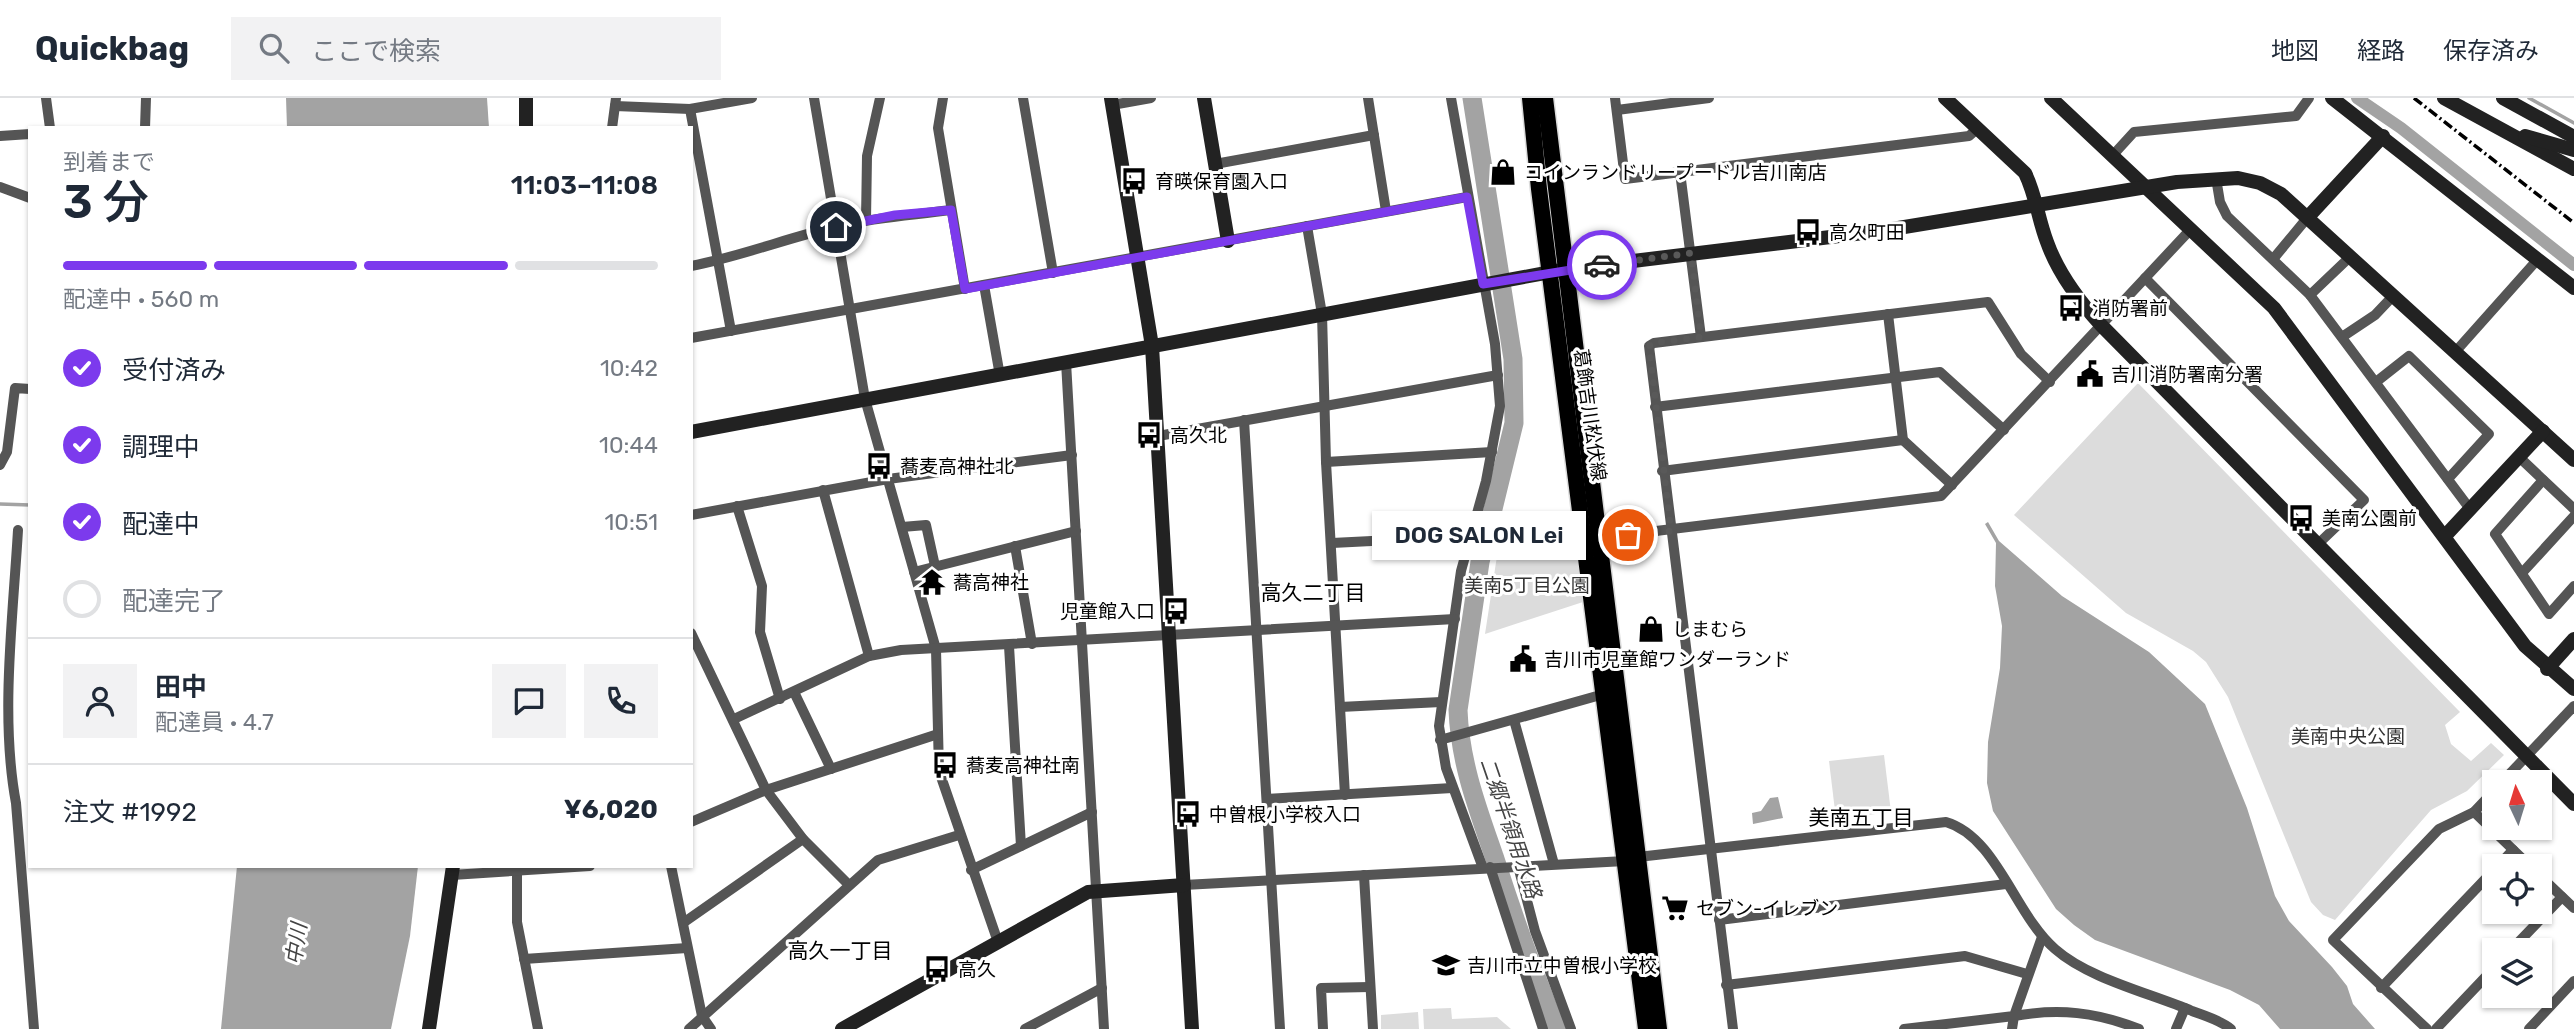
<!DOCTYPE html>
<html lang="ja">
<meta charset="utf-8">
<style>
:root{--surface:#fff;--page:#f2f2f3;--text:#1f2937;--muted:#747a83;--line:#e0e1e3;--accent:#7c3aed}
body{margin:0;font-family:Rubik,"Noto Sans JP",sans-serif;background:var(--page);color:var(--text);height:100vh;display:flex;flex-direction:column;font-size:26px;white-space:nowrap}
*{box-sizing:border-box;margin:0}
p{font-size:23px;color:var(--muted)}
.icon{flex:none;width:38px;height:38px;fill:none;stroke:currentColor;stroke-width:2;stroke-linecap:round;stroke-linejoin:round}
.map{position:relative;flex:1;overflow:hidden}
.side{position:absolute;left:28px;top:28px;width:665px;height:742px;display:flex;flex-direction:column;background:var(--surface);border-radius:0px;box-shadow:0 2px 5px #0004}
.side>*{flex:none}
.needle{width:46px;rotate:356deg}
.buttons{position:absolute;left:2482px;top:672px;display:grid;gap:14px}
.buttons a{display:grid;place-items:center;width:70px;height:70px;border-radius:0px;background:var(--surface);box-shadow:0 2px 5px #0004;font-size:35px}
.pin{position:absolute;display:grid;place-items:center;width:60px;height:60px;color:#fff;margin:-30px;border:4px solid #fff;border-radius:50%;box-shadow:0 2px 7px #0007}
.courier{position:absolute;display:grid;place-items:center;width:70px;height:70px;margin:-35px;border:5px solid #7c3aed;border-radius:50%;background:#fff;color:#222;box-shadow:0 2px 9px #0007}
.bubble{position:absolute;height:49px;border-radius:0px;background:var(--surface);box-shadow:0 2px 5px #0004;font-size:23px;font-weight:600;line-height:49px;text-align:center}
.headline em{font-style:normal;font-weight:600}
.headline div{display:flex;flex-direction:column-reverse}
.headline{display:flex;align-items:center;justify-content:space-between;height:119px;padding:0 35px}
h1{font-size:46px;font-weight:600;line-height:52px}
.bar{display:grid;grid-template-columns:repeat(4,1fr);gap:10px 7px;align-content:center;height:84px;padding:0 35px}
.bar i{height:9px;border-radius:5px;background:var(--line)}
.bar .selected{background:var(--accent)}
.bar p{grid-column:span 4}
.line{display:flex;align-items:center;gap:18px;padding:0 35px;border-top:2px solid var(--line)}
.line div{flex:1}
.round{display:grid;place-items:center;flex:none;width:74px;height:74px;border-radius:0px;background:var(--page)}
ol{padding:0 35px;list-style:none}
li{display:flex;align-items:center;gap:21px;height:77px}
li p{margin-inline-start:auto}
li .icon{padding:7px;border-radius:50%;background:var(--accent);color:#fff;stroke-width:4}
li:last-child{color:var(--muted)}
li i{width:38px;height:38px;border:4px solid var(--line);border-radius:50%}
header{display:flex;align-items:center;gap:42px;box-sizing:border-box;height:98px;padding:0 35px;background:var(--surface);border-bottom:2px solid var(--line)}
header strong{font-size:33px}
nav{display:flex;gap:38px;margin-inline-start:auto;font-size:24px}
.search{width:490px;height:63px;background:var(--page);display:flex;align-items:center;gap:18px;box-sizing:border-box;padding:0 24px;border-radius:0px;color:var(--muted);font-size:26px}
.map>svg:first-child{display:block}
.green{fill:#dcdcdc}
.water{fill:#a3a3a3}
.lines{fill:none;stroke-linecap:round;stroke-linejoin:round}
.stream{stroke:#a3a3a3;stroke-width:3.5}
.canal{stroke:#a3a3a3;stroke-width:12}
.river{stroke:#a3a3a3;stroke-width:19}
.primary-casing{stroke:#dbdbdb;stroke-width:19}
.street{stroke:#555;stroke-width:10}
.secondary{stroke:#222;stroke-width:14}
.primary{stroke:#000;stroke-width:16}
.rail{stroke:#000;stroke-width:3.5;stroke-dasharray:10 3.5 2 3.5;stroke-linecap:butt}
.done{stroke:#595959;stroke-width:7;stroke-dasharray:0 12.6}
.route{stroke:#7c3aed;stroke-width:9}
.labels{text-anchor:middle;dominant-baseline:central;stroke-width:6;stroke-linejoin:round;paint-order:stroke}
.poi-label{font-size:19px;fill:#000;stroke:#fff;text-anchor:start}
.street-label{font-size:19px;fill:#000;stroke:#fff}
.park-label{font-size:19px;fill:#333;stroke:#fff}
.neighbourhood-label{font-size:21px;fill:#000;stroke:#fff}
.water-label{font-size:21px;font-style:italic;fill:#444;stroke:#fff}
</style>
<header>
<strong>Quickbag</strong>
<div class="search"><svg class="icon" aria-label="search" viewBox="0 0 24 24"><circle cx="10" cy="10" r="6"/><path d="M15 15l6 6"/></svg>ここで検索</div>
<nav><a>地図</a><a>経路</a><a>保存済み</a></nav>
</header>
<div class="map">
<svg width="2574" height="931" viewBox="0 0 2574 931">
<rect width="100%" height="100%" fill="#fff"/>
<g class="green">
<path d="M2138 285 2460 614 2445 627 2451 646 2471 663 2491 645 2504 657 2467 693 2431 712 2335 822 2323 817 2311 804 2228 599 2206 564 2193 553 2126 515 2014 417Z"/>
<path d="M1568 450 1576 453 1583 504 1485 536 1497 458Z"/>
<path d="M1884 657 1891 714 1836 721 1829 663Z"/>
<path d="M1451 910 1452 921 1497 919 1511 931H1424L1423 911Z"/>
<path d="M1418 914 1419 931H1381V917Z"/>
</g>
<g class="water">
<path d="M286 0H487L489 30H287Z"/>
<path d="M1988 424 1999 443 2062 498 2149 554 2205 606 2247 710 2275 798 2289 823 2332 869 2347 888 2353 906 2375 931H2280L2259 907 2230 892 2095 842 2074 827 2056 811 1993 713 1987 685 1988 644 2000 570 2002 528 1995 488 1996 445 1985 426Z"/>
<path d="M1778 699 1783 720 1753 726 1752 715 1761 713 1770 700Z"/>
<path d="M237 768H418L410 838 391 931H221Z"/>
</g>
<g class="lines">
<g class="stream">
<path d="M2529 0 2574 25"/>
<path d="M0 406 30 407"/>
</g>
<path class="canal" d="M2357 0 2401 30 2574 167"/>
<path class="river" d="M1472 0 1513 261 1514 325 1480 464 1458 612C1460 664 1477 709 1494 758 1513 817 1533 874 1557 931"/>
<defs>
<g id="primary">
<path d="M1530 0 1539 91 1646 931"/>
<path d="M1545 0 1659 931"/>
</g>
</defs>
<use href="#primary" class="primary-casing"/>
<g class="street">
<path d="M46 0 50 30"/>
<path d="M814 0 865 301 936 551 939 673 998 844"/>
<path d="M943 0 938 30 965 191"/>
<path d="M1023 0 1053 175"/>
<path d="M1368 0 1386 113"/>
<path d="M1451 0 1495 246 1500 308 1486 383 1461 473 1439 628 1446 670 1483 770"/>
<path d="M1615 0 1625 81 1969 38 1978 30"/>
<path d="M1112 7 1151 0"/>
<path d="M615 8 690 11 752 0"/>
<path d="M690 11 731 233"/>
<path d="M1617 12 1709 0"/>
<path d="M145 30 146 0"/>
<path d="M612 30 616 0"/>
<path d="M0 38 30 36"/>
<path d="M2113 57 2134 34 2296 18 2309 0"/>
<path d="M1215 66 1374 37"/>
<path d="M1680 74 1701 239"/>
<path d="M2216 80 2220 104 2227 118 2310 197 2470 411"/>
<path d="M0 89 30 100"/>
<path d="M866 122 867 58 880 0"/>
<path d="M1307 128 1322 216 1326 364 1345 697"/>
<path d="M2274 160 2308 119"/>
<path d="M691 168C743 158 792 138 843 127 879 119 914 117 951 112"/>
<path d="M2145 180 2364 402 2317 447"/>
<path d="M984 187 1000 278"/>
<path d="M2310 197 2351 158"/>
<path d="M1888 216 1903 342 1952 387"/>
<path d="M2342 239 2375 217 2394 197"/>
<path d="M691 240 1467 99"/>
<path d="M2456 253 2538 161"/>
<path d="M1066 264 1104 931"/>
<path d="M2376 284 2409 258 2489 336 2448 381"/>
<path d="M1655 309 1940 274 2004 332"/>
<path d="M1244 322 1280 931"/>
<path d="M1158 338 1498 277"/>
<path d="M2519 359 2574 411"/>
<path d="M1326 364 1492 354"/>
<path d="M0 367 7 354 15 290 30 291"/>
<path d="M1662 373 1903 342"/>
<path d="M2543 382 2495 436 2549 516 2574 488"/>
<path d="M823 392 869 558"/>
<path d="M737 408 762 488 760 534 780 601"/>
<path d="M691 417 888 381 1072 357"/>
<path d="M902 429 926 427 935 468"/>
<path d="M18 432C13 519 0 620 16 705L34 931"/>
<path d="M1599 440 1941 398 2191 131"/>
<path d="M1332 445 1471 438"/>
<path d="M1015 448 1032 546"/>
<path d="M1494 453 1586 442"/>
<path d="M914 474 1076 433"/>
<path d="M2522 475 2574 418"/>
<path d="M691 535 766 692 803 741 849 787"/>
<path d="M1009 548 1021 748"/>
<path d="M794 594 831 671"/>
<path d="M1340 609 1441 604"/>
<path d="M734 621 869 558 901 552 1455 521"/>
<path d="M1514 622 1554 766"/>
<path d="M1440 642 1604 596"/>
<path d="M2502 684 2574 608"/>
<path d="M1267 701 1452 690"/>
<path d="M2474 714 2530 768"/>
<path d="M691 724 766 692 938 636"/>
<path d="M1638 759 1946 724C1997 739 2015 817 2055 851 2089 881 2150 895 2192 913 2205 918 2220 922 2231 931"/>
<path d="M671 768 702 918 711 931"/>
<path d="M1518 768 1535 833 1571 931"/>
<path d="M2498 768 2513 752"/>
<path d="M1490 769 1543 931"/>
<path d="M971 772 1092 714"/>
<path d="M517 774V824L538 931"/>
<path d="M452 777 590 768"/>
<path d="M1364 777 1373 931"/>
<path d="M2539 777 2574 810"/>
<path d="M1184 787 1625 763"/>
<path d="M1719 822 2006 786"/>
<path d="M683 825 803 741"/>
<path d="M2511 852 2562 799"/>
<path d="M524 861 687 850"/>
<path d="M1726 887 1965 858 2027 876"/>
<path d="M2381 890 2494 772"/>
<path d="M689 931 878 762 959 737"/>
<path d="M1025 931 1102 890"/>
<path d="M1323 931 1321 890 1370 889"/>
<path d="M1733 931 1649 248 1654 245 1988 204 2021 256 2050 284"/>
<path d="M1904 931 2014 918 2042 839"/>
<path d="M2012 931 2014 918C2059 910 2096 914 2139 931"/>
<path d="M2176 931 2185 910"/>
<path d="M2427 931 2333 842 2439 731 2474 714 2494 693"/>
<path d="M2436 931 2494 870"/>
<path d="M2529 931 2574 883"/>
</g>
<g class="secondary">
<path d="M526 0V30"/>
<path d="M1111 0 1152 248 1192 931"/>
<path d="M1204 0 1228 143"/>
<path d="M1945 0 2025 75C2036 97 2038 121 2047 144 2058 175 2079 203 2101 227L2574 706"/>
<path d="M2051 0 2274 210 2525 548 2574 591"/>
<path d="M2332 0 2574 190"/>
<path d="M2444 0 2574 71"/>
<path d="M2503 0 2574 39"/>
<path d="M2525 38 2574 52"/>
<path d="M2308 119 2383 38"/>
<path d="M691 334 1567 171 1880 133 2177 84 2238 80 2260 85 2281 96 2574 362"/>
<path d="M2445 438 2543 333"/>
<path d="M2547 571 2574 541"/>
<path d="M429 931 453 768"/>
<path d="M842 931 1088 794 1184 787"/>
</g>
<use href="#primary" class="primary"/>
<path class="rail" d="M2414 0 2574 125"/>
</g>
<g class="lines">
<path class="done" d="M1602 167 1691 155 1701 239 1654 245 1649 248 1671 433 1628 437"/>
<path class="route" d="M836 129 895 117 951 112 965 191 1467 99 1483 186 1602 167"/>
</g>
<defs>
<symbol id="shop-bare" viewBox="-9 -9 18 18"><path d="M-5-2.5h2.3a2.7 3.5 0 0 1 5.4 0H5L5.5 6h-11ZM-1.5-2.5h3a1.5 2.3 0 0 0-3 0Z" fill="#000" stroke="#fff" stroke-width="2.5" paint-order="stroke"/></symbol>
<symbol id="bus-bare" viewBox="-9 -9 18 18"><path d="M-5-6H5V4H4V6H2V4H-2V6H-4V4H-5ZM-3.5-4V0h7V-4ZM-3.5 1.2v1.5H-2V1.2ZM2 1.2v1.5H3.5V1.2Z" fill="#000" stroke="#fff" stroke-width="2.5" paint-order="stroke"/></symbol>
<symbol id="civic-bare" viewBox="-9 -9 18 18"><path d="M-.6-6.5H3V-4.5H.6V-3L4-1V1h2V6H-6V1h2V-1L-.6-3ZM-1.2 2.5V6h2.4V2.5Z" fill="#000" stroke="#fff" stroke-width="2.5" paint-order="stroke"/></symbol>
<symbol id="temple-bare" viewBox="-9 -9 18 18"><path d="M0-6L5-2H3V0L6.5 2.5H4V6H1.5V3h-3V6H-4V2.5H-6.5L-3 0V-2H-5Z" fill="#000" stroke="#fff" stroke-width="2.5" paint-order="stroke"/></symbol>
<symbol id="supermarket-bare" viewBox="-9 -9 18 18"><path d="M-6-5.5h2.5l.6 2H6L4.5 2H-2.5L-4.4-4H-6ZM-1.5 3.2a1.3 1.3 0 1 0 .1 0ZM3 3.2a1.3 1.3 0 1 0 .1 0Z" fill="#000" stroke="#fff" stroke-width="2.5" paint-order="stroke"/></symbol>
<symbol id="school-bare" viewBox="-9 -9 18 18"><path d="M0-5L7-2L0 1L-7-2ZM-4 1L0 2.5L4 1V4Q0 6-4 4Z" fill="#000" stroke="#fff" stroke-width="2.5" paint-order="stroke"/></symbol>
</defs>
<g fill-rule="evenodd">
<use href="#shop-bare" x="1484" y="55" width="38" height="38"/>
<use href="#bus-bare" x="1115" y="64" width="38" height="38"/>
<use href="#bus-bare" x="1789" y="115" width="38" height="38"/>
<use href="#bus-bare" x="2052" y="191" width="38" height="38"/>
<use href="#civic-bare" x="2071" y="257" width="38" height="38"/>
<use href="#bus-bare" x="1130" y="318" width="38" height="38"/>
<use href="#bus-bare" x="860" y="349" width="38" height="38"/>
<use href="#bus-bare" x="2282" y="401" width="38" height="38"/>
<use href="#temple-bare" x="913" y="465" width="38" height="38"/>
<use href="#bus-bare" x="1157" y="494" width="38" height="38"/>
<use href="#shop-bare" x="1632" y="512" width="38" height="38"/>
<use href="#civic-bare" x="1504" y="542" width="38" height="38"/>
<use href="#bus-bare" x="926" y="648" width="38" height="38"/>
<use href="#bus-bare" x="1169" y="697" width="38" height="38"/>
<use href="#supermarket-bare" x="1656" y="791" width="38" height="38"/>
<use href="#school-bare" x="1427" y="848" width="38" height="38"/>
<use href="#bus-bare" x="918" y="852" width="38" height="38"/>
</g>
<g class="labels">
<g class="poi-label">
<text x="1524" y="74">コインランドリープードル吉川南店</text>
<text x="1155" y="83">育暎保育園入口</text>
<text x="1829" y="134">高久町田</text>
<text x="2092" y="210">消防署前</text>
<text x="2111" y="276">吉川消防署南分署</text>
<text x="1170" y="337">高久北</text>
<text x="900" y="368">蕎麦高神社北</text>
<text x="2322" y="420">美南公園前</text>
<text x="953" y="484">蕎高神社</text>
<text x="1155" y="513" text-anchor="end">児童館入口</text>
<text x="1672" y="531">しまむら</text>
<text x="1544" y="561">吉川市児童館ワンダーランド</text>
<text x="966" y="667">蕎麦高神社南</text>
<text x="1209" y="716">中曽根小学校入口</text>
<text x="1696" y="810">セブン-イレブン</text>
<text x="1467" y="867">吉川市立中曽根小学校</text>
<text x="958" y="871">高久</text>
</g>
<g class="street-label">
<text transform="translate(1590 317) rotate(82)">葛飾吉川松伏線</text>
</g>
<g class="park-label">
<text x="1527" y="487">美南5丁目公園</text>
<text x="2348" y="638">美南中央公園</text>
</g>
<g class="neighbourhood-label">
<text x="1313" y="494">高久二丁目</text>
<text x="1861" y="719">美南五丁目</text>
<text x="840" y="852">高久一丁目</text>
</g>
<g class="water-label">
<text transform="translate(1511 730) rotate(71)">二郷半領用水路</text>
<text transform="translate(296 846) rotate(-82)">中川</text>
</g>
</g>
</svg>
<div class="buttons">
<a><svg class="needle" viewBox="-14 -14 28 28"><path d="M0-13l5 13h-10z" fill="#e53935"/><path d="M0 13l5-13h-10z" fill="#747a83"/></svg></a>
<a><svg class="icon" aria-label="locate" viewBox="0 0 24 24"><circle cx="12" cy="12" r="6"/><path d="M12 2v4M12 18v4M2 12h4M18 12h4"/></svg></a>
<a><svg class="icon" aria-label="layers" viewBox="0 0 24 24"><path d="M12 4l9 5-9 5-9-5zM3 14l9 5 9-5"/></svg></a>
</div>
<div class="pin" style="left:1628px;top:437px;background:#ea580c"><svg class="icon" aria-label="bag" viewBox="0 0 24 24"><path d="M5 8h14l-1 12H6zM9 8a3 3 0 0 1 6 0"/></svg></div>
<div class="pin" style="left:836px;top:129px;background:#1f2937"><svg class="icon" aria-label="home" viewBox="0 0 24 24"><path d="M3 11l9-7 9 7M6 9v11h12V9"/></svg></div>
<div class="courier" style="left:1602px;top:167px"><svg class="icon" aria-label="car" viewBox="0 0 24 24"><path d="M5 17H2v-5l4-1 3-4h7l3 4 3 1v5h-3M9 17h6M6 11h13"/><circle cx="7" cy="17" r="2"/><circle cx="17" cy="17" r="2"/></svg></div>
<div class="bubble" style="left:1372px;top:413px;width:214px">DOG SALON Lei</div>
<section class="side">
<div class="headline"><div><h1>3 分</h1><p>到着まで</p></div><em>11:03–11:08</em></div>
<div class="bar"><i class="selected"></i><i class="selected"></i><i class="selected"></i><i></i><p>配達中 · 560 m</p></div>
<ol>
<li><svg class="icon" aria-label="check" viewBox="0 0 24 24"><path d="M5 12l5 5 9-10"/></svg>受付済み<p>10:42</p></li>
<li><svg class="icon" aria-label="check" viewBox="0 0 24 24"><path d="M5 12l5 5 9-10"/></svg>調理中<p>10:44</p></li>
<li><svg class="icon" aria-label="check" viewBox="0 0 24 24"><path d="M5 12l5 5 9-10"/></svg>配達中<p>10:51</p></li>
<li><i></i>配達完了</li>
</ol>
<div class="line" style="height:126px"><a class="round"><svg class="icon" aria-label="person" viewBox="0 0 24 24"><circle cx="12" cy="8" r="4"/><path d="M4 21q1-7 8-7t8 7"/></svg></a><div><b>田中</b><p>配達員 · 4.7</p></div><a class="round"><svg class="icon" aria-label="chat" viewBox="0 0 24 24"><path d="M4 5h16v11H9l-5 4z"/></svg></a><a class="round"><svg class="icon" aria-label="phone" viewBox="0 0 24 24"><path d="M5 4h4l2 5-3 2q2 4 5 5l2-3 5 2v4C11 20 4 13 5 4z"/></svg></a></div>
<div class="line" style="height:91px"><div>注文 #1992</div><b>¥6,020</b></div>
</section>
</div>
